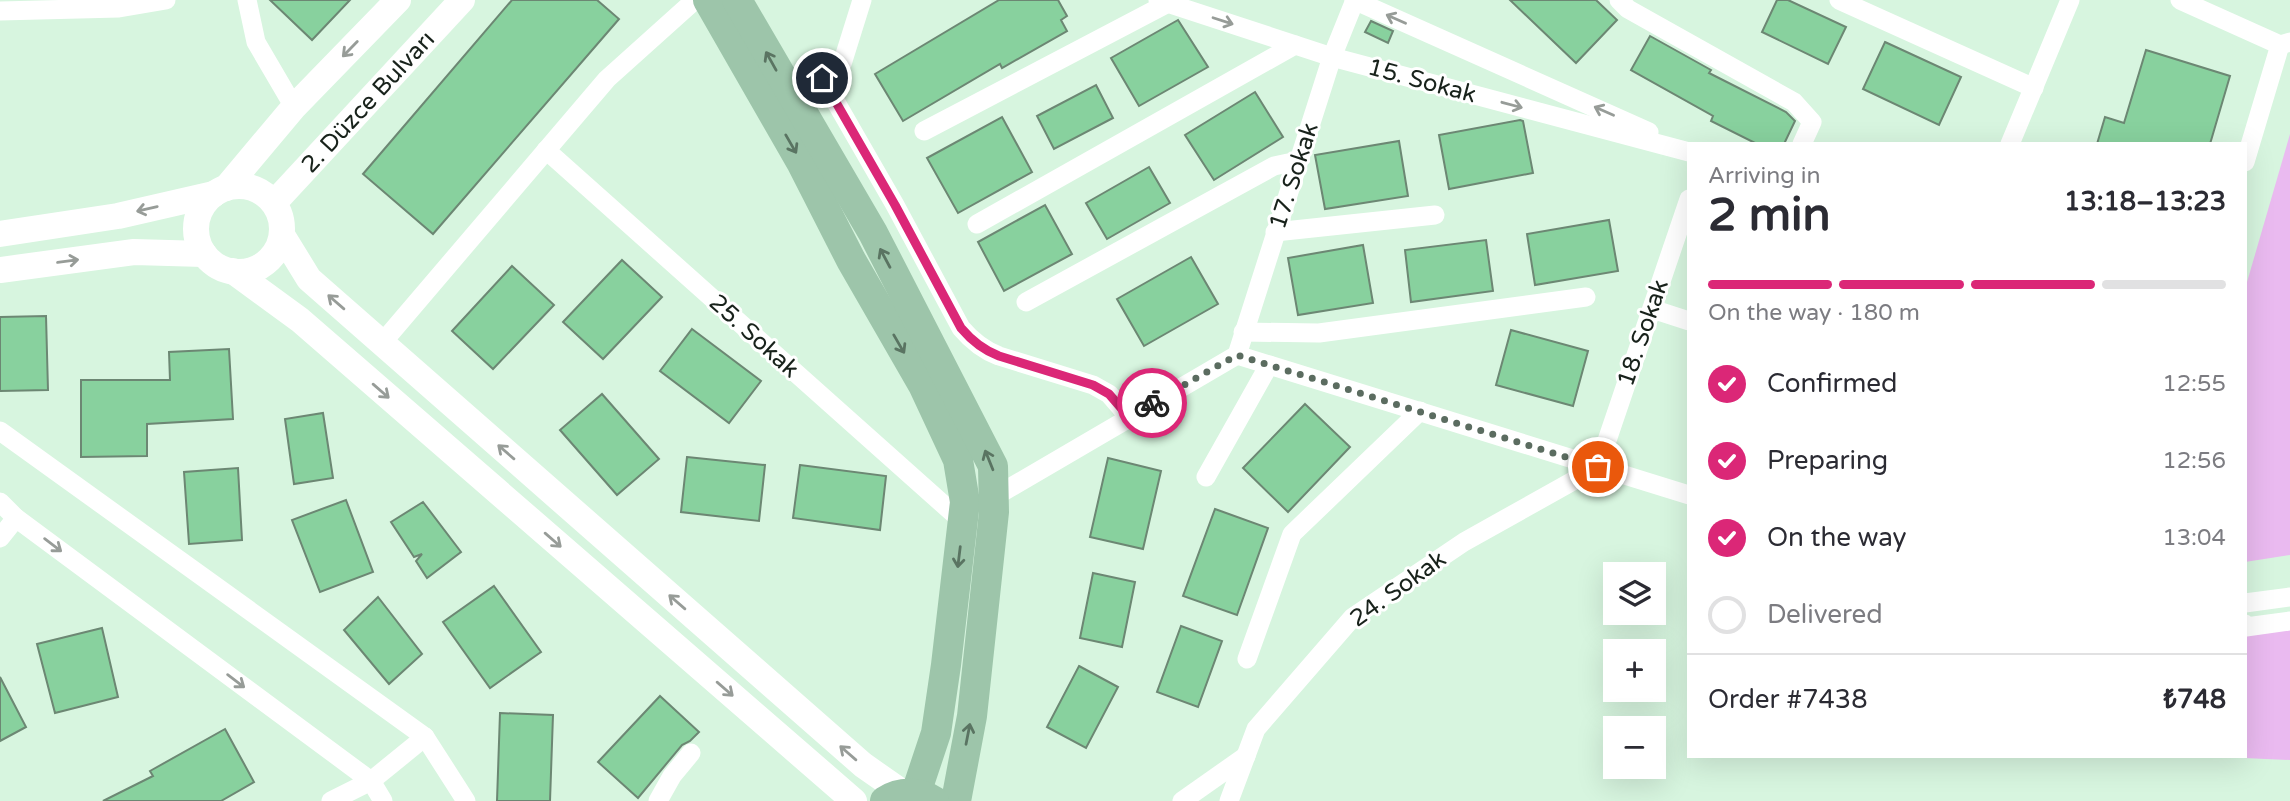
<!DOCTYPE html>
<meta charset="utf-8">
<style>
:root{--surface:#fff;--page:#f7f7f7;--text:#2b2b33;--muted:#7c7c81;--line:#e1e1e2;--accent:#db2777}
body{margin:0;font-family:"Varela Round",sans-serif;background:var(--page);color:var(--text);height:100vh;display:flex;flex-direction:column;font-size:26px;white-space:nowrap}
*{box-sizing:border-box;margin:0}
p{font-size:23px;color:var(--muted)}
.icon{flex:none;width:38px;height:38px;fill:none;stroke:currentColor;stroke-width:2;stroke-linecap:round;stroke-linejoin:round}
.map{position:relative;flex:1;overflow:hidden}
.drawer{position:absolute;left:1687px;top:142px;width:560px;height:616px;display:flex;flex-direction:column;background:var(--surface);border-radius:0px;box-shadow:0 7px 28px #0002}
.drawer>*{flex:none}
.fabs{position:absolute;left:1603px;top:562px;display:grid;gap:14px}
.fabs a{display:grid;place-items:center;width:63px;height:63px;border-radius:0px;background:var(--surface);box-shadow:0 7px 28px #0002;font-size:35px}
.pin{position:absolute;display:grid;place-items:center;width:60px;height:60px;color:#fff;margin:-30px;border:4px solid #fff;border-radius:50%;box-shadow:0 2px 7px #0007}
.courier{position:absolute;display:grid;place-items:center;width:70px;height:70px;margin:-35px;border:5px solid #db2777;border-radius:50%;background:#fff;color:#222;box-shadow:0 2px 9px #0007}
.head em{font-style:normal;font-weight:700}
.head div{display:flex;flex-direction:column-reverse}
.head{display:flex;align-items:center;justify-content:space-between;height:119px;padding:0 21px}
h1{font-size:46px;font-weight:700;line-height:52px}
.bar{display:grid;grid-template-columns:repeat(4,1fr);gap:10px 7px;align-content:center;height:84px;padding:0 21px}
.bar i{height:9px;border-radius:5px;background:var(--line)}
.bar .current{background:var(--accent)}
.bar p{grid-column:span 4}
.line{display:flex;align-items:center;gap:18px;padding:0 21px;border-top:2px solid var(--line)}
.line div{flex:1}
ol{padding:0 21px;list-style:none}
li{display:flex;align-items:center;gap:21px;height:77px}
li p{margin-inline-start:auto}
li .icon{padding:7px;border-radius:50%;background:var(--accent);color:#fff;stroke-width:4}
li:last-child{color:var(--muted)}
li i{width:38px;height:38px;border:4px solid var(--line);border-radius:50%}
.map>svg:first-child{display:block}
.green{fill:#eabaf0}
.building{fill:#88d19e;stroke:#6c8773;stroke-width:2}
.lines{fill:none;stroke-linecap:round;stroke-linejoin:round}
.street{stroke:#fff;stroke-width:19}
.secondary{stroke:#fff;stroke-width:26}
.primary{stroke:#9dc5aa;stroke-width:30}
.oneway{stroke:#979c98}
.oneway2{stroke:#5a7462}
.done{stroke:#5b6c60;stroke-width:7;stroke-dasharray:0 12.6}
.route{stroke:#db2777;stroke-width:9}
.labels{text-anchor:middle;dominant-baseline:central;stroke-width:6;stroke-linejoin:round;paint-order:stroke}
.street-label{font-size:24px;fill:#18221b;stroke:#fff}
</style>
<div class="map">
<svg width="2290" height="801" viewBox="0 0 2290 801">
<rect width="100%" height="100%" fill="#d7f5df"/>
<g class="green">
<path d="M2290 134V555L2245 562V289Z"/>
<path d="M2290 624V760L2200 756H2245V630Z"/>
</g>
<g class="building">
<path d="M270 0H350L312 40Z"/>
<path d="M512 0H597L619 19 433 234 363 174Z"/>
<path d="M999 0H1058L1067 16 1061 20 1067 31 1002 68 1000 64 903 121 875 74Z"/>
<path d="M1510 0H1596L1617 20 1576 63Z"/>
<path d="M1777 0H1788L1846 27 1828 64 1762 32Z"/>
<path d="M1178 20 1208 67 1139 106 1111 58Z"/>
<path d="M1371 21 1393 31 1388 43 1365 32Z"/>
<path d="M1650 36 1711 70 1709 73 1786 112 1795 121 1784 144H1757L1711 121 1713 116 1631 70Z"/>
<path d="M1885 42 1961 77 1939 125 1863 89Z"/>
<path d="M2146 50 2230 76 2210 144H2097L2105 117 2124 123Z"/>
<path d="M1096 85 1113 118 1054 149 1037 116Z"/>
<path d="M1255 92 1283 137 1214 180 1185 135Z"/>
<path d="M1002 117 1032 172 958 213 927 158Z"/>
<path d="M1520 120 1523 121 1533 173 1449 189 1439 135Z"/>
<path d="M1399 141 1408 196 1325 209 1315 155Z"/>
<path d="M1149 167 1170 203 1107 239 1086 203Z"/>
<path d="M1045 205 1072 254 1004 291 978 242Z"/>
<path d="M1609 220 1618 271 1535 285 1527 234Z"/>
<path d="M1486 240 1493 291 1411 302 1405 250Z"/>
<path d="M1363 245 1373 303 1298 315 1288 258Z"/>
<path d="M1191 257 1218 304 1144 346 1117 299Z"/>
<path d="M622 260 662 297 603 359 563 322Z"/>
<path d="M512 266 554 305 493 369 452 331Z"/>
<path d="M46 316 48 390 0 391V317Z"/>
<path d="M692 329 761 381 729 423 660 371Z"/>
<path d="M1511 330 1588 351 1573 406 1496 385Z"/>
<path d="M229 349 233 419 147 424V456L81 457V380H170L169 352Z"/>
<path d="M602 394 659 459 617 495 560 430Z"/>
<path d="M1305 404 1350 447 1288 512 1243 468Z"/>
<path d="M323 413 333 478 294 484 285 419Z"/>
<path d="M687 457 765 465 759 521 681 512Z"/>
<path d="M1108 458 1161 471 1143 549 1090 537Z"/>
<path d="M800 465 886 476 880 530 793 518Z"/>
<path d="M238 468 242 540 189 544 184 472Z"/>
<path d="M346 500 373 572 320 592 292 520Z"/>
<path d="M423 502 461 552 427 578 416 561 422 554 414 557 391 522Z"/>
<path d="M1215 509 1268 528 1237 615 1183 596Z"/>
<path d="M1093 573 1135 582 1122 647 1080 638Z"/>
<path d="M494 586 541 652 490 688 443 622Z"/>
<path d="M378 597 422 654 389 684 344 630Z"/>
<path d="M1181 626 1222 641 1198 707 1157 692Z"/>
<path d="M102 628 118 697 55 713 37 644Z"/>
<path d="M1079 666 1118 687 1086 748 1047 727Z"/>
<path d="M0 677 26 727 0 741Z"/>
<path d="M660 696 699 732 690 741 682 745 638 798 598 762Z"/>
<path d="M500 713 553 715 550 801H497Z"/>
<path d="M225 729 254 782 221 801H103L153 776 150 771Z"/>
</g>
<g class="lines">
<g class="street">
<path d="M247 0 256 42 294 107"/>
<path d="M1158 0 1332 57 1689 152"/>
<path d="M1354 0 1649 132"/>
<path d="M1619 0 1628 9 1794 102 1812 122 1802 144"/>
<path d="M1839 0 2034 88"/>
<path d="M2180 0 2280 45 2290 42"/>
<path d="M0 11 119 8 166 0"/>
<path d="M822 78 895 205 961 328C972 341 983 350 999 356L1093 385 1109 394 1128 416"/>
<path d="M793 99 842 64 862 0"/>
<path d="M924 131 1168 3"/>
<path d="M2010 144 2070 0"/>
<path d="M546 150 963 522"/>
<path d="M2245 162 2280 45"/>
<path d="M977 224 1295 45"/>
<path d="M1275 232 1435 215"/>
<path d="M1026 302 1274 166 1288 163 1297 167"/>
<path d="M1652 309 1689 321"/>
<path d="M1243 332 1319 333 1586 297"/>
<path d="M382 343 607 79 695 0"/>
<path d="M1237 355 1332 57 1355 0"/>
<path d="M0 431 425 737 466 801"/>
<path d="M1206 477 1269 365"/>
<path d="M994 497 1237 355 1689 495"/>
<path d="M0 502 16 518 371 781 383 801"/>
<path d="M0 538 16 518"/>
<path d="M2245 603 2290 597"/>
<path d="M2245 624 2246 627 2290 621"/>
<path d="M1247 659 1292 534 1420 411"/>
<path d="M331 801 371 781 425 737"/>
<path d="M658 801 672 776 691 753"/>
<path d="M1182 801 1246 756"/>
<path d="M1229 801 1256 729 1353 617 1464 542 1598 467 1689 199"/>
</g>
<g class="secondary">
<circle cx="239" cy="229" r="43"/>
<path d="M226 188 294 107 398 0"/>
<path id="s1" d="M274 203 462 0"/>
<path d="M0 234 118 216 214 194"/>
<path d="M282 235 309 279 863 765 903 793"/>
<path d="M0 270 134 252 204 254"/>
<path d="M233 271 300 320 854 801"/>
</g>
<g class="primary">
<path d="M708 0 801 162 851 260 923 385 958 460 965 502 946 665 936 733 916 793"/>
<path d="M737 0 873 233 993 466 994 512 972 716 956 801"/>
<path d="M885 801C900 791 919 791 934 801"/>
</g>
</g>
<defs><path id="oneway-shaft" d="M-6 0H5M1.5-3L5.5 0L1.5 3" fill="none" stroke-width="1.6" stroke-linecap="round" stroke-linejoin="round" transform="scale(1.75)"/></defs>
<g class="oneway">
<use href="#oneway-shaft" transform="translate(1396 19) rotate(-156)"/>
<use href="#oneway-shaft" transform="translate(1223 21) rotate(18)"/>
<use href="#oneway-shaft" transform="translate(350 49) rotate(134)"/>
<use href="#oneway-shaft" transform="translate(1512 105) rotate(15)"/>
<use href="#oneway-shaft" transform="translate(1604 111) rotate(-156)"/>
<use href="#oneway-shaft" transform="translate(147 209) rotate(167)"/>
<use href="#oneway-shaft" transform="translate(68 261) rotate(-8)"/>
<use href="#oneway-shaft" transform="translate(336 302) rotate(-139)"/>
<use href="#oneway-shaft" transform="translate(381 391) rotate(41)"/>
<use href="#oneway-shaft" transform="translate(506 452) rotate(-139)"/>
<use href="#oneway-shaft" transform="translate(553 540) rotate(41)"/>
<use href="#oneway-shaft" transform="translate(53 545) rotate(37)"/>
<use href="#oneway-shaft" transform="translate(677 602) rotate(-139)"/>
<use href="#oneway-shaft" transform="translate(236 681) rotate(37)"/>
<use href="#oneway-shaft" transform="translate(725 689) rotate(41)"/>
<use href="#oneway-shaft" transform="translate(848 753) rotate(-139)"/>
</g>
<g class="oneway2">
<use href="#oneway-shaft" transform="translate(771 61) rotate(-119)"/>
<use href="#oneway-shaft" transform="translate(791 144) rotate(60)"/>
<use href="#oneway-shaft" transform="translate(885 258) rotate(-118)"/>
<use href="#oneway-shaft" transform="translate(899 344) rotate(60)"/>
<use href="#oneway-shaft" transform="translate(989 460) rotate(-112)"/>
<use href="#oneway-shaft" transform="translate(959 557) rotate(97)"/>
<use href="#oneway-shaft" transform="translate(968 734) rotate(-79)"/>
</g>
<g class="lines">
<path class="done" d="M1152 403 1237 355 1598 467"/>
<path class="route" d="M822 78 895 205 961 328C972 341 983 350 999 356L1093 385 1109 394 1128 416 1152 403"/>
</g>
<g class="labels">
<g class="street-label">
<text transform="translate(1422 81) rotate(15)">15. Sokak</text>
<text stroke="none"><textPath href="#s1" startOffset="138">2. Düzce Bulvarı</textPath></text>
<text transform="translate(1294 176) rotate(-72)">17. Sokak</text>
<text transform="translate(1643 333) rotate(-71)">18. Sokak</text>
<text transform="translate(754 336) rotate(42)">25. Sokak</text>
<text transform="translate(1398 589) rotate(-36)">24. Sokak</text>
</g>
</g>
</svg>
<div class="fabs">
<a><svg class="icon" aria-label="layers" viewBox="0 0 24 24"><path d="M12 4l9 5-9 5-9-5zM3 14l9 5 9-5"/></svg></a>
<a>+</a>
<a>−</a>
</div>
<div class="pin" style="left:1598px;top:467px;background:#ea580c"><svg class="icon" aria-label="bag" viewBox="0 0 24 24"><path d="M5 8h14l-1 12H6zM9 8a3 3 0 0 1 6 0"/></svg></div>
<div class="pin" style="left:822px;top:78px;background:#1f2937"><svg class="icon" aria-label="home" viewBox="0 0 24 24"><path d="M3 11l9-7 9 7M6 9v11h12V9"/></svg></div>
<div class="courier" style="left:1152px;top:403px"><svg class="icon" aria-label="bike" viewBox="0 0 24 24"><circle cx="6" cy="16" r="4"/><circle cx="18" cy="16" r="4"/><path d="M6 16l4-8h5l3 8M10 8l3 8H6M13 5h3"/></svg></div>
<section class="drawer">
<div class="head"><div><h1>2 min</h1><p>Arriving in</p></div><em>13:18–13:23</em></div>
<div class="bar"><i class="current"></i><i class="current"></i><i class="current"></i><i></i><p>On the way · 180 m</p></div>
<ol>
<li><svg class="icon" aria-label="check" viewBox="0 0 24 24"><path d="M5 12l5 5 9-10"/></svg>Confirmed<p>12:55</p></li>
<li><svg class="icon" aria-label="check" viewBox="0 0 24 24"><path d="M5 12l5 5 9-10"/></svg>Preparing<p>12:56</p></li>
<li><svg class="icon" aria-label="check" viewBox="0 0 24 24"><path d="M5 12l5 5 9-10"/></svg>On the way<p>13:04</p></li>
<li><i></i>Delivered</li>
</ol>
<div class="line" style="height:91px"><div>Order #7438</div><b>₺748</b></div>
</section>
</div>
